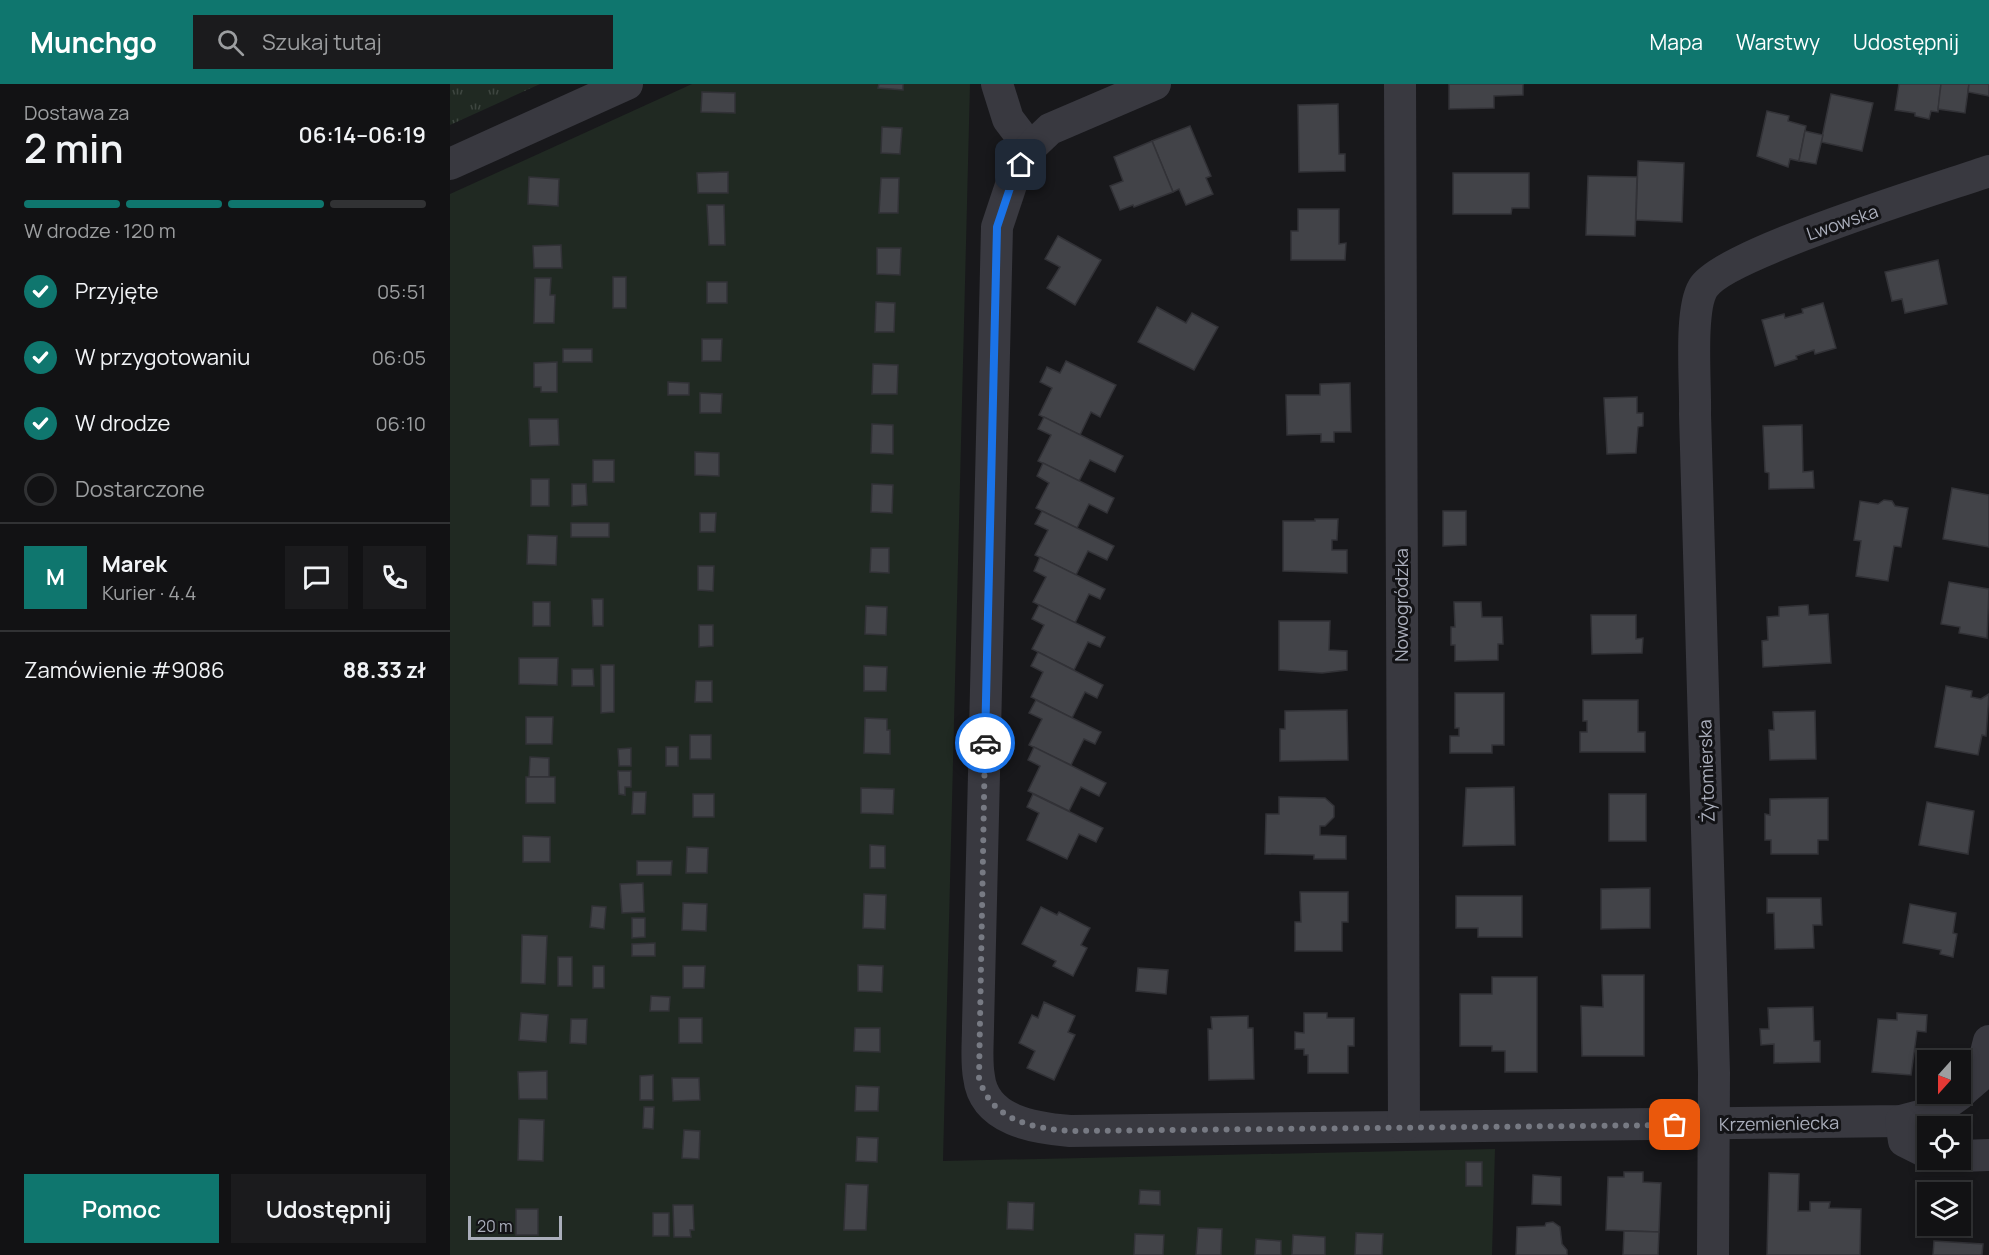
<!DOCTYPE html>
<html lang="pl">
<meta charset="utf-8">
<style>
:root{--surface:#121214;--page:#1b1b1d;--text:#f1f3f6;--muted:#9c9ea0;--line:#313234;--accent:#0f766e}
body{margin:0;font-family:Manrope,sans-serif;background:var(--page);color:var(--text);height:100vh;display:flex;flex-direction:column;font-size:22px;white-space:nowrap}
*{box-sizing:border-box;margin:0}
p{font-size:20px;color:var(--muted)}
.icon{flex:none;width:33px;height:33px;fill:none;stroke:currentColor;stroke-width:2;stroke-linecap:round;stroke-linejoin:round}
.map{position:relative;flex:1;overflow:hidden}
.side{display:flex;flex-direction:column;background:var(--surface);width:450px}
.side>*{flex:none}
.needle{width:39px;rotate:201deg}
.fabs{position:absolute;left:1467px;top:966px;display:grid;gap:12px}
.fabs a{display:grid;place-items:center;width:54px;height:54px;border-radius:0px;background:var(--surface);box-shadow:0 3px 9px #0003,0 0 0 2px var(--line);font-size:30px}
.scale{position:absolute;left:18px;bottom:15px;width:94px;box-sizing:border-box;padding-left:6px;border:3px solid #aaaebb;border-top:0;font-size:16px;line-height:21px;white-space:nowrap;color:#aaaebb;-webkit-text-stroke:4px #131316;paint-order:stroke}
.pin{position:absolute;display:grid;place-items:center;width:51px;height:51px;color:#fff;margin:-26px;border-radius:12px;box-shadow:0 3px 9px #0006}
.courier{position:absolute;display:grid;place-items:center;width:60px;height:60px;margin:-30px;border:4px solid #1a73e8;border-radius:50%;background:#fff;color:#222;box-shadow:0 2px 8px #0007}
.summary em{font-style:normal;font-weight:600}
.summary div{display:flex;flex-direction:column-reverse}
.summary{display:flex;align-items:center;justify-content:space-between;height:102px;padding:0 24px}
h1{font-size:39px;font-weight:600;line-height:45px}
.bar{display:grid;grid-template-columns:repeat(4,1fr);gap:9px 6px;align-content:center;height:72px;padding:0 24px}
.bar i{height:8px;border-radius:4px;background:var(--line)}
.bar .on{background:var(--accent)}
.bar p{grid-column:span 4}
.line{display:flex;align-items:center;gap:15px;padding:0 24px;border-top:2px solid var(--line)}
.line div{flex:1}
.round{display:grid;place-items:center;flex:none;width:63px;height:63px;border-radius:0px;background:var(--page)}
ol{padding:0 24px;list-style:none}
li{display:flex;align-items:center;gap:18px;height:66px}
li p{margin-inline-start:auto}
li .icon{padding:6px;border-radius:50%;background:var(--accent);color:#fff;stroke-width:4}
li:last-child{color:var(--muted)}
li i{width:33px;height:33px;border:3px solid var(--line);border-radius:50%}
.action{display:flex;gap:12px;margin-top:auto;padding:12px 24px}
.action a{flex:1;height:69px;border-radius:0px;background:var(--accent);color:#fff;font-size:24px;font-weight:600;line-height:69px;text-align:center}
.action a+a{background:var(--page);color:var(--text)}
header{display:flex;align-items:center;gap:36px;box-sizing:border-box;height:84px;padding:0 30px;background:var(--accent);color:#fff}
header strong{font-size:28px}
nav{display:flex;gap:33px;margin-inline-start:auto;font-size:21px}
.search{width:420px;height:54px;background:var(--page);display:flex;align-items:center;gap:15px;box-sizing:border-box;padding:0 21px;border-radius:0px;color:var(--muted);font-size:22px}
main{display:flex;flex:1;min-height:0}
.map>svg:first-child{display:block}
.grass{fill:url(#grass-tufts)}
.garden{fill:#202922}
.building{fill:#424348;stroke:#323237;stroke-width:1.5}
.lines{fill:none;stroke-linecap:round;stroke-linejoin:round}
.minor{stroke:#393940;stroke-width:32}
.done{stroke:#777a83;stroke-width:6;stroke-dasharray:0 10.8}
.route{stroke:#1a73e8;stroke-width:8}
.labels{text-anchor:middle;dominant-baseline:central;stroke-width:6;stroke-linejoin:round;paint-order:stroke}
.street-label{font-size:18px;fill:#aaaebb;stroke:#131316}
</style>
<header>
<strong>Munchgo</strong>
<div class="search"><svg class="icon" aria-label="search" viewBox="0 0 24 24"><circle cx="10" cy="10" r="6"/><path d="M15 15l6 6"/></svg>Szukaj tutaj</div>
<nav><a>Mapa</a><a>Warstwy</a><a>Udostępnij</a></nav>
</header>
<main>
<section class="side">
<div class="summary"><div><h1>2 min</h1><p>Dostawa za</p></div><em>06:14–06:19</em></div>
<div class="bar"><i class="on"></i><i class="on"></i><i class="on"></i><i></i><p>W drodze · 120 m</p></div>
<ol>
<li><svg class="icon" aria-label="check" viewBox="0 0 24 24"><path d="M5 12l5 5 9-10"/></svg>Przyjęte<p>05:51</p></li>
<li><svg class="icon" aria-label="check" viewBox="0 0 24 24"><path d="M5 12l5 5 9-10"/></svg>W przygotowaniu<p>06:05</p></li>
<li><svg class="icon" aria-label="check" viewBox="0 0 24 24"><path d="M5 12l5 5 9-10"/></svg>W drodze<p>06:10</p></li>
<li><i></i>Dostarczone</li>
</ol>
<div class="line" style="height:108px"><b class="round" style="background:var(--accent);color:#fff">M</b><div><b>Marek</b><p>Kurier · 4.4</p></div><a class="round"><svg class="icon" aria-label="chat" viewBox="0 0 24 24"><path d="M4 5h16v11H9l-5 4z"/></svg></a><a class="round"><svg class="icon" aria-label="phone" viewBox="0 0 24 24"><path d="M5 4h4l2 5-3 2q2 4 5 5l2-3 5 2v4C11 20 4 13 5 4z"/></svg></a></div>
<div class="line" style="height:78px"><div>Zamówienie #9086</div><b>88.33 zł</b></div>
<div class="action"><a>Pomoc</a><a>Udostępnij</a></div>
</section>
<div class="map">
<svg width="1539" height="1171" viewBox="0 0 1539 1171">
<defs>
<pattern id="grass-tufts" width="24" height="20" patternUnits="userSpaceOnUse" patternTransform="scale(1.5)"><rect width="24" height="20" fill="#202922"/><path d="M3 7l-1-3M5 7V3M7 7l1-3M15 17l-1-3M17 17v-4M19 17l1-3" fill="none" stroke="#3e4640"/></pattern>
</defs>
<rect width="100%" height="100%" fill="#18181b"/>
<path class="grass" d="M0 0H90L0 41Z"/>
<path class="garden" d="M242 0H520L493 1077 1045 1065 1042 1171H0V110Z"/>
<g class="building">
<path d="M429 0H453V6L428 4Z"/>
<path d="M999 0H1073V11L1044 12V24L999 25Z"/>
<path d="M1449 0H1491L1488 28 1481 27 1479 35 1465 32V29L1445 26Z"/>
<path d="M1491 0H1519L1515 29 1488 25Z"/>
<path d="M1519 0H1539V12L1518 8Z"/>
<path d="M252 8 285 9V29L251 28Z"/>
<path d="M1381 10 1423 19 1412 67 1371 58Z"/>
<path d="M888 20 889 70H895V87L849 88 848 21Z"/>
<path d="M1317 27 1339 32 1338 37 1356 42 1349 77 1340 75 1338 83 1307 72Z"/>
<path d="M740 42 761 92 756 94 763 110 736 121 729 105 723 108 702 57Z"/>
<path d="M432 43 452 44 450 70 431 69Z"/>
<path d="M1355 47 1373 51 1366 80 1349 77Z"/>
<path d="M702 57 723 108 684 123 683 121 670 126 660 102 673 97 664 73Z"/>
<path d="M1188 77 1234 79 1232 138 1186 136Z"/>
<path d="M278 88V109H248L247 89Z"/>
<path d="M1003 89H1079V124H1062L1061 130H1003Z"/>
<path d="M1138 92 1187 93 1185 152 1136 151Z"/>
<path d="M79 93 109 95 108 122 78 120Z"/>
<path d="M431 94H449L448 129H429Z"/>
<path d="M257 121H274L275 161H259Z"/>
<path d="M848 125H889V160L896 159 895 176H841V147H848Z"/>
<path d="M608 152 651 176 625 221 597 204 610 183 595 175Z"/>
<path d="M111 161 112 184H84L83 162Z"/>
<path d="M427 164H451L450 191 427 190Z"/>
<path d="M1488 176 1497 220 1455 229 1452 215 1442 217 1435 188Z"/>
<rect x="163" y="193" width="13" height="31"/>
<path d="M85 194H101L100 211H105L104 239H84Z"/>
<rect x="257" y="198" width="20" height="21"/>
<path d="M426 218 445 219 444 248H425Z"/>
<path d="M1373 219 1386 264 1365 270 1364 266 1346 272 1347 275 1325 282 1312 236 1334 230 1335 234 1353 229 1352 225Z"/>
<path d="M707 223 736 239 742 229 768 243 744 286 688 258Z"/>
<path d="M252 255H272L271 277H252Z"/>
<rect x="113" y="265" width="29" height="13"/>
<path d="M616 277 666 301 650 333 641 328 630 351 589 331 602 304 590 298 597 283 610 289Z"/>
<path d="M107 278V308H91V303H84V279Z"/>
<path d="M423 280 448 281 447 310H422Z"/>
<path d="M218 298 239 299V311H218Z"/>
<path d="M900 299 901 348H884V358H871V350L837 351 836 311H870V300Z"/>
<path d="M250 309 272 310 271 329H250Z"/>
<path d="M1187 313V329H1193V342L1188 343 1186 369 1157 370 1154 314Z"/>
<path d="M594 333 673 372 665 388 640 376 629 397 588 377 601 351 588 345Z"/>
<path d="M79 335H108L109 361 80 362Z"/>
<path d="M422 340 443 341V370L421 369Z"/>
<path d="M1352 341 1353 388 1363 387 1364 404 1319 405V389L1315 388 1313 342Z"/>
<path d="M245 368 269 369V392L245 391Z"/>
<rect x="143" y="376" width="21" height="22"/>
<path d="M593 379 664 414 657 429 639 420 627 444 586 424 599 399 587 392Z"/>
<rect x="81" y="395" width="18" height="27"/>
<path d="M122 400H136L137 421 122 422Z"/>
<path d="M422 400 443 401 442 429 421 428Z"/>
<path d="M1502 404 1539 411V463L1493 455Z"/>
<path d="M1434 416 1442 417 1445 422 1458 424 1451 463 1444 462 1438 497 1406 492 1411 457 1404 456 1410 417 1428 420Z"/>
<path d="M592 427 664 462 657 476 638 467 626 491 585 471 598 446 585 440Z"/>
<path d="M993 427H1016V461L993 462Z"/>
<path d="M250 429H266L265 448H250Z"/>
<path d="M865 435H888L887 456H882V466H897V489L833 487V437H865Z"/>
<rect x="121" y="439" width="38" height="14"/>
<path d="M78 451 107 452 106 481 77 480Z"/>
<path d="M421 464H439V489L420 488Z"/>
<path d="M590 473 655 505 650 515 639 510 625 539 583 518 596 493 584 487Z"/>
<path d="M248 482H264L263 507 248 506Z"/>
<path d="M1499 498 1539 505 1537 554 1509 549 1510 543 1491 540Z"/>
<path d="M142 515H153V542H143Z"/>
<rect x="83" y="518" width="17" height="24"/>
<path d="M1004 518H1031L1032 533H1052L1053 560H1048V576L1005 577V561H1001V543H1005Z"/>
<path d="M589 521 655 553 650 563 638 558 624 586 582 565 594 541 582 535Z"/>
<path d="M1358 521 1359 531 1378 530 1381 579 1313 583 1312 557 1318 556 1317 533 1329 532V523Z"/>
<path d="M416 522 437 523 436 551 415 550Z"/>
<path d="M1141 531H1186V555L1193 554 1192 569 1142 570Z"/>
<path d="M829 537H880L879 566 897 567V586L872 589 829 586Z"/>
<path d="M249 541H263V562L249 563Z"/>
<path d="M588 568 653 601 647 614 635 608 622 634 581 613 593 588 581 582Z"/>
<path d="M69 574H108L107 601 69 600Z"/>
<path d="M151 581H164V628L151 629Z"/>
<path d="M414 582 437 583 436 607H414Z"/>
<path d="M122 585H143L144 602H122Z"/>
<path d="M246 597H262V618H245Z"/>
<path d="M1496 602 1522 607 1521 613 1531 615 1539 610 1536 652 1532 651 1528 671 1485 663Z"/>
<path d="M1005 609H1054V661H1042V669H1000V652H1009V644H1005Z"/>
<path d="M586 616 651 648 645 660 634 655 621 681 579 661 592 635 579 629Z"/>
<path d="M1133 616H1188V648H1195V668H1130V648H1137V637H1133Z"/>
<path d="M897 626 898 676 830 677V645H835V627Z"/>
<path d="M1365 627 1366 675 1320 676 1319 646H1324L1323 628Z"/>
<path d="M76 633H103L102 660H76Z"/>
<path d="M415 634 437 635V646H440V670L414 669Z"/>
<rect x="240" y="651" width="21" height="24"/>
<rect x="216" y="663" width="12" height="19"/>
<path d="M584 663 656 699 649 712 631 703 619 727 578 707 590 682 578 676Z"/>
<path d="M181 664V682H169L168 665Z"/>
<path d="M80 673 99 674V693H79Z"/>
<path d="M168 687H181V703H175V711L169 710Z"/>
<rect x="76" y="693" width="29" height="26"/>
<path d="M1064 703 1065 761 1013 762 1016 704Z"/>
<path d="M411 704 444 705 443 730 411 729Z"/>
<path d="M183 708H196L195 730H182Z"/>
<rect x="243" y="710" width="21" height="23"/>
<path d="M583 710 653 744 646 758 629 750 617 775 577 756 589 729 577 723Z"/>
<rect x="1159" y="710" width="37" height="47"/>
<path d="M829 713 875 714 884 722V733L875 742H870V751L896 752V775H864V771L815 770 816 730H829Z"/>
<path d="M1378 714V756H1368V770H1321V756H1315V730L1320 731V715Z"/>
<path d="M1477 718 1524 727 1518 770 1469 761Z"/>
<path d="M73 752 100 753V778H73Z"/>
<path d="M420 761 435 762V784H420Z"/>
<path d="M237 763 258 764 257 789H236Z"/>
<path d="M187 777H222L221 791H187Z"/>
<path d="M193 799 194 828 172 829 170 800Z"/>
<path d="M1200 804V844L1151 845V805Z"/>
<path d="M850 808H898V838H892V867H845V838H851Z"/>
<path d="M414 810 436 811 435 845 413 844Z"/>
<path d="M1006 812H1072V853H1028V844H1006Z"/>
<path d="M1317 814H1371L1372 841H1363L1364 864 1325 865 1324 829H1317Z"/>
<path d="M233 819 257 820 256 847 232 846Z"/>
<path d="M1460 820 1506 829 1503 849 1507 850 1503 873 1490 870 1491 866 1453 859Z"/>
<path d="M142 822 156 823 154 845 140 843Z"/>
<path d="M591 823 607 831 609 828 640 844 631 861 637 864 623 892 603 882 606 877 572 860Z"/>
<path d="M182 834H195V853L182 854Z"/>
<path d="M72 851 97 852 95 900 71 899Z"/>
<path d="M205 859V872H182V860Z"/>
<rect x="108" y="873" width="14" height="29"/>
<path d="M408 881 433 882 432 908 408 907Z"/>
<rect x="143" y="882" width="11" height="22"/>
<path d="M233 882H255L254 904H233Z"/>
<path d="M688 884 718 886 716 910 686 907Z"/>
<path d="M1152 891H1194V972H1132L1131 922 1153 923Z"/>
<path d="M1042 893H1087V988H1055V967H1042V962H1010V910H1042Z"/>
<path d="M201 912 220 913 219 927H200Z"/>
<path d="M594 918 625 932 618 948 625 951 604 996 577 984 585 967 569 959 582 931 588 934Z"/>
<path d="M1363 923 1364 957H1370V978L1324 979V960L1311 961 1310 945H1319L1318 924Z"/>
<path d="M71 929 98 931 96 958 69 956Z"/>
<path d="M854 929H877V934H904V962H898V989H858V971H854V965H845V948L854 949Z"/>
<path d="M1447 929 1477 931 1476 948 1467 947 1461 991 1422 988 1428 935 1447 936Z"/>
<path d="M798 932V944H803L804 995 759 996 758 945H762L761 933Z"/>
<rect x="229" y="934" width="23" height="25"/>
<path d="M121 935H137L136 960 120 959Z"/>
<path d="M405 944H430V968L404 967Z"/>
<path d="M97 987V1015H69L68 988Z"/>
<path d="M203 991V1016H190V992Z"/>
<path d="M222 994H249L250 1016 223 1017Z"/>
<path d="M406 1002 429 1003 428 1027H405Z"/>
<path d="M194 1023H204L203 1045 193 1044Z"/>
<path d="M69 1035 94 1036 93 1077 68 1076Z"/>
<path d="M234 1046 250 1047 249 1075 232 1074Z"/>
<path d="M407 1053 428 1054 427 1078 406 1077Z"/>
<rect x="1016" y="1078" width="16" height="24"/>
<path d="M1174 1088H1193V1098L1211 1099 1209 1148 1156 1146 1158 1093H1174Z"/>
<path d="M1319 1089 1349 1090 1348 1127H1360V1118H1380L1379 1124 1411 1125 1410 1171H1317Z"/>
<path d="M1083 1091 1111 1093V1121L1082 1120Z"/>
<path d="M396 1100 418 1101 416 1146H394Z"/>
<path d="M690 1106 710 1107V1121L689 1120Z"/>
<path d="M558 1118 584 1119 583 1146 557 1145Z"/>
<path d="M223 1121H243L244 1146H240L241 1153H224Z"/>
<rect x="66" y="1125" width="22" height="26"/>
<rect x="203" y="1129" width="16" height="23"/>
<path d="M1103 1138 1110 1143 1112 1160 1117 1166V1171H1066L1067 1143 1095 1142 1096 1139Z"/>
<path d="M748 1144 772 1145 771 1171H746Z"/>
<path d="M1174 1147 1209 1148 1208 1171H1173Z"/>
<path d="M906 1149 933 1150 932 1171H905Z"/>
<path d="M685 1150 714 1151 713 1171H684Z"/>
<path d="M843 1151 875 1153V1171H842Z"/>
<path d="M806 1155 831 1157V1171H805Z"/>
<path d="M1484 1157 1533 1160 1532 1171H1483Z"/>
</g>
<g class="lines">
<g class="minor">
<path d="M547 0 558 35 580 64 562 98 547 143 528 942C528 959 526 977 529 993 534 1037 585 1044 620 1047L1451 1037 1485 1028 1510 1010"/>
<path d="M950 0 954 1042"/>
<path d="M580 64 600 45 705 0"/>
<path d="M0 80 177 0"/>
<path d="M1510 1009 1530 992 1539 957"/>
<path d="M1451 1037 1454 1057 1478 1069"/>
<path d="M1510 1072 1539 1071"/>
<path d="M1263 1171 1264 989 1245 330C1246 301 1239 227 1253 204 1274 169 1490 104 1539 87"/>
</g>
</g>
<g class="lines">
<path class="done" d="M535 659 529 994C541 1036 581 1044 620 1047L1225 1041"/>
<path class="route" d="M535 659 547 143 562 98 571 81"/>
</g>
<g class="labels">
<g class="street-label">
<text transform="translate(1392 138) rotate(-19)">Lwowska</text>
<text transform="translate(951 521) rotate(-90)">Nowogródzka</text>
<text transform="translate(1256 687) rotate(-92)">Żytomierska</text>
<text transform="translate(1329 1039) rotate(-1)">Krzemieniecka</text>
</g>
</g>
</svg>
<div class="fabs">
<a><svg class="needle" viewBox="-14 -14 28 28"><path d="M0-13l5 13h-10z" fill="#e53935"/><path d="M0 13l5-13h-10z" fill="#9c9ea0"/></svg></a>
<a><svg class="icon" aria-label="locate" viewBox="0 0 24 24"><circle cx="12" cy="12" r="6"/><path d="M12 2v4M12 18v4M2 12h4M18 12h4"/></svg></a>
<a><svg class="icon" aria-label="layers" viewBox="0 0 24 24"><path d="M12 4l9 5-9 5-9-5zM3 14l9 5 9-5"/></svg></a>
</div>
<div class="scale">20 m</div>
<div class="pin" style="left:1225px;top:1041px;background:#ea580c"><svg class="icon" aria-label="bag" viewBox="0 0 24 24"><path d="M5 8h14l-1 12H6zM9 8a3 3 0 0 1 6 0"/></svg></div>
<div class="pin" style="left:571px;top:81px;background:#1f2937"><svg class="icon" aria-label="home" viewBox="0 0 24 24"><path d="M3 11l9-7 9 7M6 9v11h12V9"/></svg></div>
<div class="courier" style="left:535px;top:659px"><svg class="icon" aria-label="car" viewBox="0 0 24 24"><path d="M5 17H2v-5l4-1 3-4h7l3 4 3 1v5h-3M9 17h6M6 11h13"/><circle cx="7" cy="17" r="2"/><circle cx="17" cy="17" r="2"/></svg></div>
</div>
</main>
